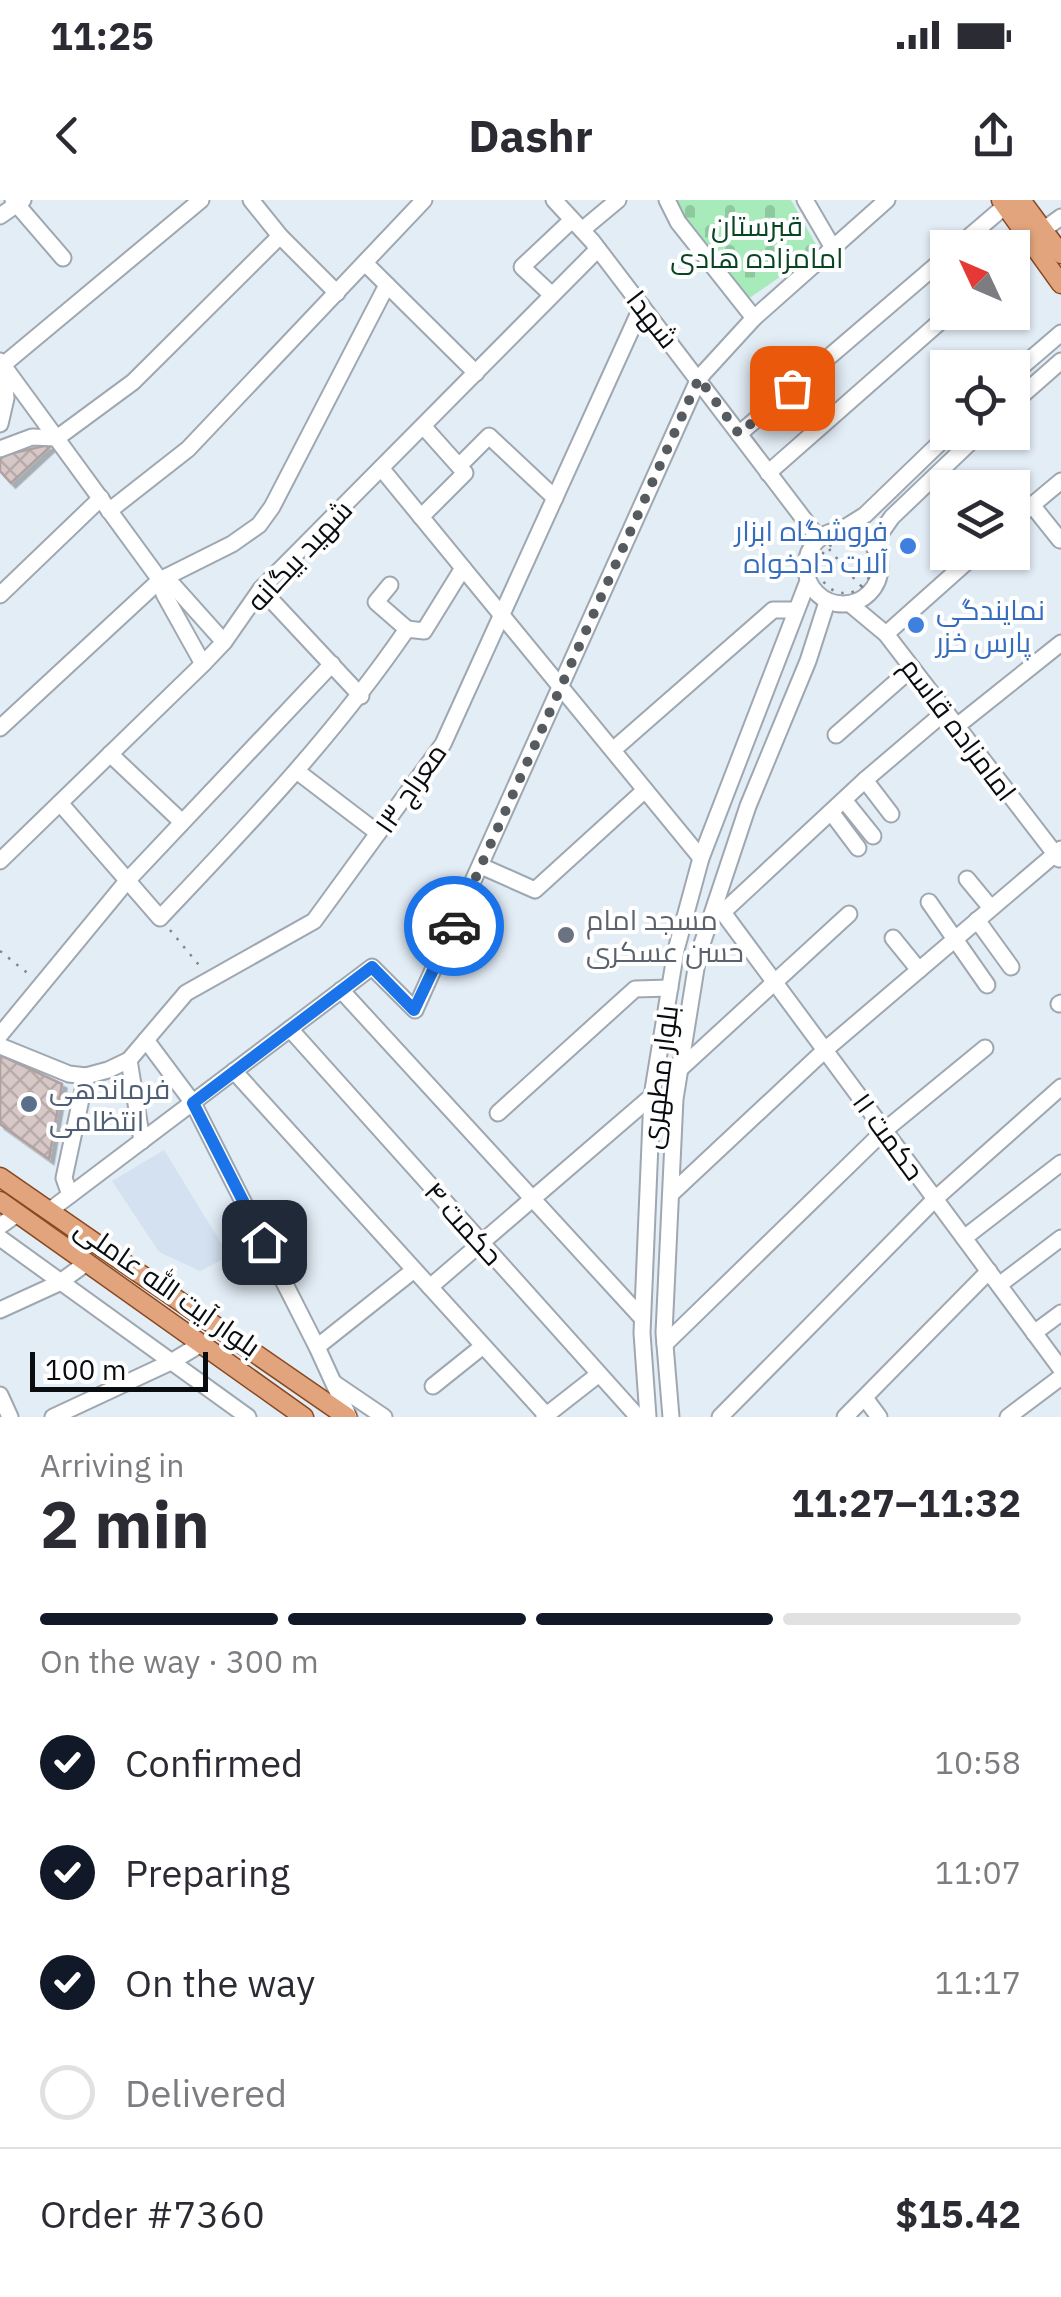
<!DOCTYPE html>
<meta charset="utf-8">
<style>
:root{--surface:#fff;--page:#f2f2f3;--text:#2b2b33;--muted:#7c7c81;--line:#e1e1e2;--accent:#111827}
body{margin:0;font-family:"IBM Plex Sans",Cairo,sans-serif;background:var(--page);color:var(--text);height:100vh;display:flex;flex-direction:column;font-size:38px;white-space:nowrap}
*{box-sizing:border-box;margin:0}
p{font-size:32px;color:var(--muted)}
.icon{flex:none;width:55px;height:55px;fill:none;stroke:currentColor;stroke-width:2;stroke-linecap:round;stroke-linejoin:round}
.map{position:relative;height:1217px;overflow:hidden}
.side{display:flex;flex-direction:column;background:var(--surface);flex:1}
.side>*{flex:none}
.needle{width:65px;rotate:314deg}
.controls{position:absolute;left:930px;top:30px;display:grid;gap:20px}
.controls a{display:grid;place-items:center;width:100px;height:100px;border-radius:0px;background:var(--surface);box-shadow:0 2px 8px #0004;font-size:50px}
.scale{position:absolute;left:30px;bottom:25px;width:178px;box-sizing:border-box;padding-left:10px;border:5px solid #0a0d10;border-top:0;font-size:28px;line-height:35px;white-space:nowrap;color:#0a0d10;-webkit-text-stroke:8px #fff;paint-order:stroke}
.pin{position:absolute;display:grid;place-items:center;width:85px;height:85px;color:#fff;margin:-42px;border-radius:20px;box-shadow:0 5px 15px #0006}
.courier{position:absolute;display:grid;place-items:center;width:100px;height:100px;margin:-50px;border:8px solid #1a73e8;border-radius:50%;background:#fff;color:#222;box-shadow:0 2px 12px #0007}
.head em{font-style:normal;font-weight:700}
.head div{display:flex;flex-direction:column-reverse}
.head{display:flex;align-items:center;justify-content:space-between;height:170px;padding:0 40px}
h1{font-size:65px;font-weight:700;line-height:75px}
.bar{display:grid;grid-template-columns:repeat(4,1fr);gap:15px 10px;align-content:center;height:120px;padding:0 40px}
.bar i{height:12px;border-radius:8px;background:var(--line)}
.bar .on{background:var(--accent)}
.bar p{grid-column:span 4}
.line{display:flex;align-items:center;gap:25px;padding:0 40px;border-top:2px solid var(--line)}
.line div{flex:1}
ol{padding:0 40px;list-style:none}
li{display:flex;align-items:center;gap:30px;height:110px}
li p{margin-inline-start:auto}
li .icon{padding:10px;border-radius:50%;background:var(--accent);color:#fff;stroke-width:4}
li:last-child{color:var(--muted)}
li i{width:55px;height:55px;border:5px solid var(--line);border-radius:50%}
.status{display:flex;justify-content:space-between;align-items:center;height:70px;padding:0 50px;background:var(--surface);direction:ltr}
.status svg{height:28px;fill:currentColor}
header{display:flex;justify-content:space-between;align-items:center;height:130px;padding:0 40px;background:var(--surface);font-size:45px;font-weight:700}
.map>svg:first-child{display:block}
.built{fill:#d3e1f1}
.cemetery{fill:url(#cemetery-stones)}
.building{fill:url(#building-cross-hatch);stroke:#afa1a0;stroke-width:2.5;filter:url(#shadow)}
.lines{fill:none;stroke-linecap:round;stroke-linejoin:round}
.minor-casing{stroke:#9fa7b0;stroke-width:19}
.major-casing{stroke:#89481f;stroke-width:21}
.path{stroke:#80878d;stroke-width:2.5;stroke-dasharray:2.5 8;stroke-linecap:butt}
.minor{stroke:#fff;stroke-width:15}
.major{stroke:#e2a47d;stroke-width:18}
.done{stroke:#565b60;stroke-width:10;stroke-dasharray:0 18}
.route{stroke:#1a73e8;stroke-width:12}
.shop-dot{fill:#3f7fe0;stroke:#fff;stroke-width:4}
.worship-dot{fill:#6b7280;stroke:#fff;stroke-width:4}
.service-dot{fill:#5c6f8a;stroke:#fff;stroke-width:4}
.labels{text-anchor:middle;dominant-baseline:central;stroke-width:8;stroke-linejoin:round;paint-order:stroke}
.park-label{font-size:28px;fill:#084523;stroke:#fff}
.street-label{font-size:28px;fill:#0a0d10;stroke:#fff}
.shop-label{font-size:28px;fill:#366cbe;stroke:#fff;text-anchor:end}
.worship-label{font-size:28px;fill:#5b616d;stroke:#fff;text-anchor:start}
.service-label{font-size:28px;fill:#4e5e75;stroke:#fff;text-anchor:start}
</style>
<div class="status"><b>11:25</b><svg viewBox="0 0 49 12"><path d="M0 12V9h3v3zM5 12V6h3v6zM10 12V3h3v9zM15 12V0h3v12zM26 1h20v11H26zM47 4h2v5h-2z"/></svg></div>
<header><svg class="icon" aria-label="back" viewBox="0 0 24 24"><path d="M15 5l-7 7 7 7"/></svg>Dashr<svg class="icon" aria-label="share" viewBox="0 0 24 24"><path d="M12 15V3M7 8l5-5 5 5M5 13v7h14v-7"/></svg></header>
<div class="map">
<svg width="1061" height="1217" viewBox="0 0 1061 1217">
<defs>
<pattern id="cemetery-stones" width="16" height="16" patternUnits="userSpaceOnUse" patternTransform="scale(2.5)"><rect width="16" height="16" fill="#a7ebba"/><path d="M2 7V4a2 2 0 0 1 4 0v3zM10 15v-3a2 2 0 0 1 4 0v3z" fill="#8ec89f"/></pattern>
<pattern id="building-cross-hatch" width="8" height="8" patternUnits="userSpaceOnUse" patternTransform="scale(2.5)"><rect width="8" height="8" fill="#d7c8c7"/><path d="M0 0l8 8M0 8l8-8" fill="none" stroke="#b7abaa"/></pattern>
<filter id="shadow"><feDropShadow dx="4.5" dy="4.5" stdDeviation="0" flood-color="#0004"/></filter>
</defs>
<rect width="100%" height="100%" fill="#e3edf6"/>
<path class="built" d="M164 950 229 1056 200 1071 159 1052 112 981Z"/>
<path class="cemetery" d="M675 0H791L819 50 748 99 683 15Z"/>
<g class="building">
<path d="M53 244 11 283 0 271V256Z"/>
<path d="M0 855 62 884 49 959 0 924Z"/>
</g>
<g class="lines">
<defs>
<g id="minor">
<path d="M13 0 63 58"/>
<path d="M251 0 280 36 337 93"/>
<path d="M554 0 592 41 819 339"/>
<path d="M667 0 678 22 754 118"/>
<path d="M805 0 833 48"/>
<path d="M0 16 23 0"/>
<path d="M582 30 618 0"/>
<path d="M1043 30 1061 17"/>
<path d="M956 48 1005 6"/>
<path d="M1012 60 1032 43"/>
<path d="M365 63 476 173"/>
<path d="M552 95 522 67 572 20"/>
<path d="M0 161 160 380 164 394 203 464"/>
<path d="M1012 175 1061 133"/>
<path d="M1012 204 1061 161"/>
<path d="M0 224 6 198 3 165 201 0"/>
<path d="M739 234 948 55"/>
<path d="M0 249 32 237 57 238 133 182 280 36"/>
<path d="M459 266 489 236 555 298"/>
<path d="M381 268 701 658"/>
<path d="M768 273 951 112"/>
<path d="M1032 305 1060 340"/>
<path d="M109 311 188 249 424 0"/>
<path d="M421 317 465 273 423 226"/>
<path d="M1012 322 1061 281"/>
<circle cx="843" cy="367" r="37"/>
<path d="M841 330 865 315 951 232"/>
<path d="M873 344 892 317 981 232"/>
<path d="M160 380 173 385 224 442"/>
<path d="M390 385 376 402 407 429"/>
<path d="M261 389 361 496"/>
<path d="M0 395 101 298"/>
<path d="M850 404 886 434 1059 659"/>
<path d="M886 434 978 352"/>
<path d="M957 526 1061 443"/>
<path d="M0 528 160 380 232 344 259 325 272 307 387 85"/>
<path d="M836 535 912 468"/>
<path d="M613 550 773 410H796"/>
<path d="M110 554 182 622"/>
<path d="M298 572 378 633"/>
<path d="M865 580 891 614"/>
<path d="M844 600 873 636"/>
<path d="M60 603 160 718C249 624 333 537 407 429L424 431 463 368"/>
<path d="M831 612 858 648"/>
<path d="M0 661 203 464 224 442 261 389 598 49"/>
<path d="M481 666 535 690 645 590"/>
<path d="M967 679 991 708"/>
<path d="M929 702 987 785"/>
<path d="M716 703 1061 1169"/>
<path d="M723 712 865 580 946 511"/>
<path d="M977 720 1011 767"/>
<path d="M893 738 919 770"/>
<path d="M341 790 642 1118"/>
<path d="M1059 804 1061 803"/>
<path d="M290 829 638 1217"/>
<path d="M0 835 127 681 332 464"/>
<path d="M146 840 193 903 317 1147 349 1217"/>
<path d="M0 846 69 874 86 876 108 870 129 860 186 793 314 721 443 544 642 106"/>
<path d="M129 860 142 941"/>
<path d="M680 869 849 714"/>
<path d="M234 871 548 1217"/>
<path d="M498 913 635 789 670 788"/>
<path d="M671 994 825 850 1061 649"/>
<path d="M70 995 64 978 86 876"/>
<path d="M49 1011 372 767 415 810 699 178 754 118 887 0"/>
<path d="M0 1026 17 1014"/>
<path d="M0 1038 248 1217"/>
<path d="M964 1038 1061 963"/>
<path d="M999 1085 1061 1038"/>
<path d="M430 1087 652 896"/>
<path d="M0 1110 59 1083 85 1064"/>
<path d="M1034 1133 1061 1113"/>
<path d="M665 1144 885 930 985 848"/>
<path d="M317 1147 414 1070"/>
<path d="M334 1183 384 1217"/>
<path d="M433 1186 483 1146"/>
<path d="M0 1195 10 1217"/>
<path d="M865 1198 879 1217"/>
<path d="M53 1217 171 1162 201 1144"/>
<path d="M544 1217 599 1174"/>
<path d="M648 1217 642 1133 652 896 676 750 701 658 808 381"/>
<path d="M671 1217 664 1133 675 899 698 756 748 606 808 461 827 402"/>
<path d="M720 1217 935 999 1061 887"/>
<path d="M845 1217 989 1071"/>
<path d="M1008 1217 1061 1177"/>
</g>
<g id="major">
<path d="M1001 0 1061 84"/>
<path d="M1021 0 1061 54"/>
<path d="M0 977 347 1217"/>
<path d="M0 1001 304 1217"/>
</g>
</defs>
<use href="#minor" class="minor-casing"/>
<use href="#major" class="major-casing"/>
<g class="path">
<circle cx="845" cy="367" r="26"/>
<path d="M829 349 840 362 849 363 848 372 862 387"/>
<path d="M840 362 837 370 847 373"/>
<path d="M170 730 203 770"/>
<path d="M0 751 31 776"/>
</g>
<use href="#minor" class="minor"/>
<use href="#major" class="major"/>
</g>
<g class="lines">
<path class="done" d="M454 726 699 178 739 234 792 188"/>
<path class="route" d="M264 1042 193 903 372 767 414 810 454 726"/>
</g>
<g class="shop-dot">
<circle cx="908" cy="346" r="10"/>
<circle cx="916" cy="425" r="10"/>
</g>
<circle class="worship-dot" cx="566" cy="735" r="10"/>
<circle class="service-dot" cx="29" cy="904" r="10"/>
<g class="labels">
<g class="park-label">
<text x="757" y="25">قبرستان<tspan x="757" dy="32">امامزاده هادی</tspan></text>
</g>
<g class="street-label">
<text transform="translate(653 119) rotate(52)">شهدا</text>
<text transform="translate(299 355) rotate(-47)">شهید بیگانه</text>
<text transform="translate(959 529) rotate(53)">امامزاده قاسم</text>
<text transform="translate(410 588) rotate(-55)">معراج ۱۳</text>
<text transform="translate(659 877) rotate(-83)">بلوار مطهری</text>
<text transform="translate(889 936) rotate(54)">حکمت ۱۱</text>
<text transform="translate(464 1023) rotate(48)">حکمت ۴</text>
<text transform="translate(168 1087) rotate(35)">بلوار آیت‌ الله عاملی</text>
</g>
<g class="shop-label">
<text x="888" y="330">فروشگاه ابزار<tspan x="888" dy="32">آلات دادخواه</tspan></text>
<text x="936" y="409" text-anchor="start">نمایندگی<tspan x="936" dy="32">پارس خزر</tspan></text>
</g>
<g class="worship-label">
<text x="586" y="719">مسجد امام<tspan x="586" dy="32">حسن عسکری</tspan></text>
</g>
<g class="service-label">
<text x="49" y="888">فرماندهی<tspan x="49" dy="32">انتظامی</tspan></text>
</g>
</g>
</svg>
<div class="controls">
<a><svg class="needle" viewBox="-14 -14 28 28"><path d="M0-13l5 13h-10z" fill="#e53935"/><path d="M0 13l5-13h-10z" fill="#7c7c81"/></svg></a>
<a><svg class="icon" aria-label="locate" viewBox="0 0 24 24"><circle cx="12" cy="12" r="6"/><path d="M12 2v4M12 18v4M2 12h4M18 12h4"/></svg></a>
<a><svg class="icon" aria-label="layers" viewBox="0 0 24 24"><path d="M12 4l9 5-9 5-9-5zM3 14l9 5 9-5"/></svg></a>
</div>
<div class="scale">100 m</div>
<div class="pin" style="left:792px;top:188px;background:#ea580c"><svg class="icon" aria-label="bag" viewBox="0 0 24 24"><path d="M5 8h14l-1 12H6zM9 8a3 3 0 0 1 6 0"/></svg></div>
<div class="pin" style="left:264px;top:1042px;background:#1f2937"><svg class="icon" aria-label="home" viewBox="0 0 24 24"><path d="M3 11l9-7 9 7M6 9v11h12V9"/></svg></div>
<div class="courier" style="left:454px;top:726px"><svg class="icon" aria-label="car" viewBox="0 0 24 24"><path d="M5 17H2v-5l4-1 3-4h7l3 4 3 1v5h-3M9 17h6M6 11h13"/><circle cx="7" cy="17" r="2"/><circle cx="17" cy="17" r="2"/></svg></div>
</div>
<section class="side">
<div class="head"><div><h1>2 min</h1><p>Arriving in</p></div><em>11:27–11:32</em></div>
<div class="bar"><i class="on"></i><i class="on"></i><i class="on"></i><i></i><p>On the way · 300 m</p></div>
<ol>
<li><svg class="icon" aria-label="check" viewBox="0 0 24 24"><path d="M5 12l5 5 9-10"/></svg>Confirmed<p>10:58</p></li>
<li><svg class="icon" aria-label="check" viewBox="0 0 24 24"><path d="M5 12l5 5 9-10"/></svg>Preparing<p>11:07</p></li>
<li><svg class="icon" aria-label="check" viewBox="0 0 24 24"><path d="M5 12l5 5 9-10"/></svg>On the way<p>11:17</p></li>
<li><i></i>Delivered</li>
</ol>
<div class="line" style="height:130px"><div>Order #7360</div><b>$15.42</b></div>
</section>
